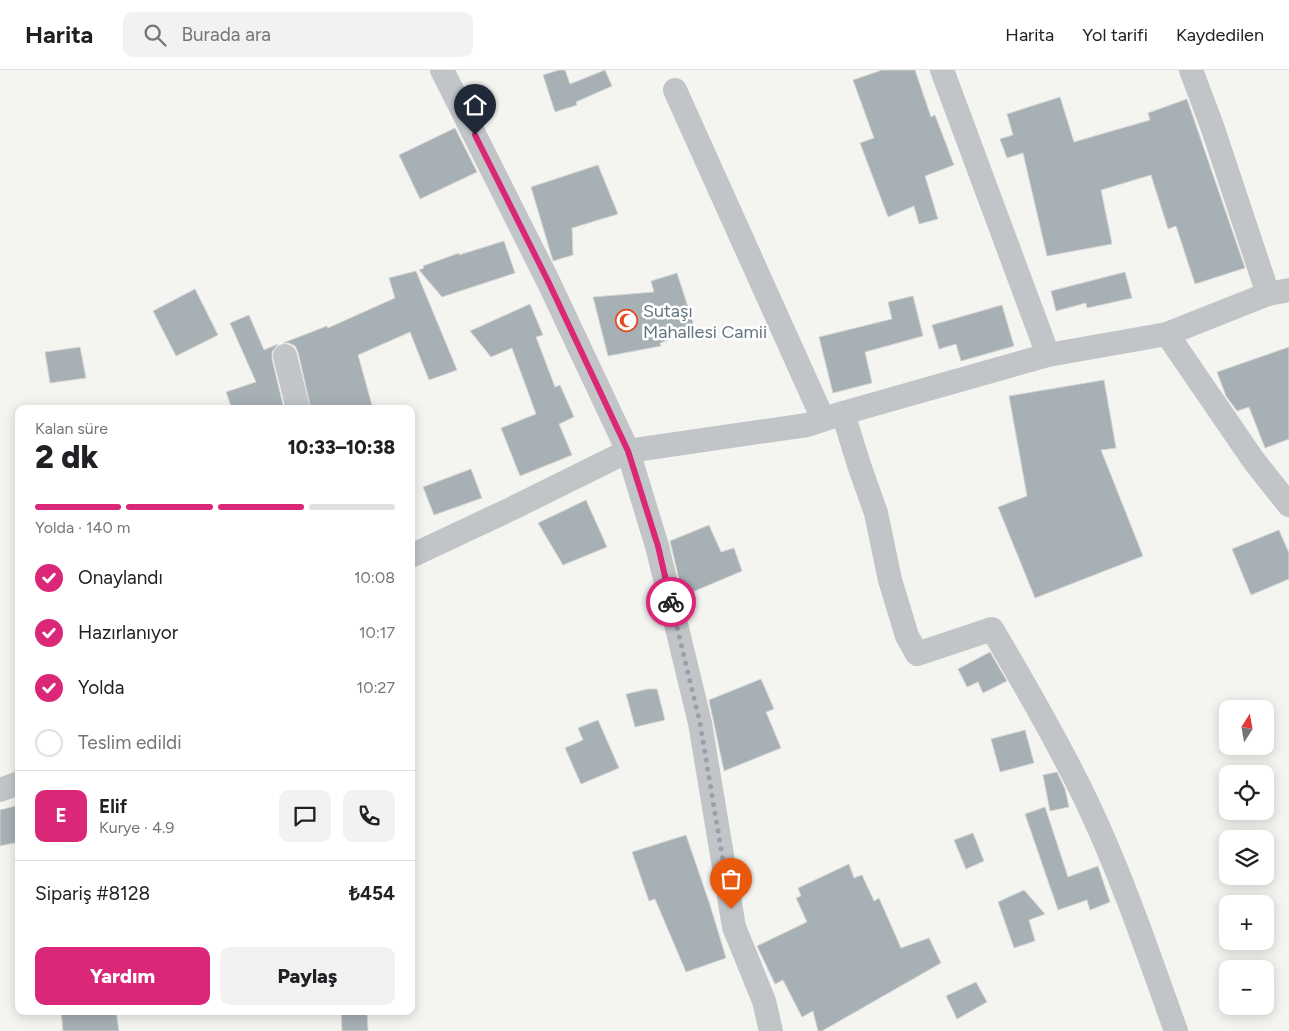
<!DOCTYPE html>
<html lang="tr">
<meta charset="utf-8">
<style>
:root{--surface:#fff;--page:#f2f2f2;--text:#202124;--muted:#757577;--line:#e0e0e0;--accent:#db2777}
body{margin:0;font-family:Figtree,sans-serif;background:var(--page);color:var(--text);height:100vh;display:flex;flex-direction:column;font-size:19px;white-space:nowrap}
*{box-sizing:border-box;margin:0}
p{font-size:16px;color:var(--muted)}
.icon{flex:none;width:28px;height:28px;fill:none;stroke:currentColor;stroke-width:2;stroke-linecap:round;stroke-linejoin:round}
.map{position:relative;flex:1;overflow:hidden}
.details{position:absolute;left:15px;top:335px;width:400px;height:610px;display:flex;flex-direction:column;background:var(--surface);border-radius:10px;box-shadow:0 2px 12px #0003}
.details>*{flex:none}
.needle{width:32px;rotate:11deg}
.fabs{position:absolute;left:1219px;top:630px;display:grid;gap:10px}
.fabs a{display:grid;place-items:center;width:55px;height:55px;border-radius:10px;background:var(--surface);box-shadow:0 2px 12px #0003;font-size:25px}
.pin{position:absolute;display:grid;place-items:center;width:42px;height:42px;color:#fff;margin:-51px -21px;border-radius:50% 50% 50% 0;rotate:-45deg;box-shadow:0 0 5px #0007}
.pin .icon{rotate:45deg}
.courier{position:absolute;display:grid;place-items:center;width:50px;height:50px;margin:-25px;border:4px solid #db2777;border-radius:50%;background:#fff;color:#222;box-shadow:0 1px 6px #0007}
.headline em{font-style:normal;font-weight:800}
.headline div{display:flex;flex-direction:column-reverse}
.headline{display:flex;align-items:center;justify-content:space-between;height:85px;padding:0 20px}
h1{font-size:32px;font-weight:800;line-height:38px}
.bar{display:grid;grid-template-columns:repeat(4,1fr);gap:8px 5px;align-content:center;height:60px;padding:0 20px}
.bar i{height:6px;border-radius:4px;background:var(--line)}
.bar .active{background:var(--accent)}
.bar p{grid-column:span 4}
.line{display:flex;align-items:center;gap:12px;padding:0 20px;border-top:1px solid var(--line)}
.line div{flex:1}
.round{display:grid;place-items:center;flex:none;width:52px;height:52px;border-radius:10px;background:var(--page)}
ol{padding:0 20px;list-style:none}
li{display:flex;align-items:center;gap:15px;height:55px}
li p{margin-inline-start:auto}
li .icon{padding:5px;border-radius:50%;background:var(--accent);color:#fff;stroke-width:4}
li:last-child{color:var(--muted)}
li i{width:28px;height:28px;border:2px solid var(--line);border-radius:50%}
.cta{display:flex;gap:10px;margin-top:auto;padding:10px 20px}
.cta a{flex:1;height:58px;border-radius:10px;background:var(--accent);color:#fff;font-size:20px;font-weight:800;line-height:58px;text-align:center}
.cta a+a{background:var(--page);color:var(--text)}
header{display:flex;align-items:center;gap:30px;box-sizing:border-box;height:70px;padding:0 25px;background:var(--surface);border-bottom:1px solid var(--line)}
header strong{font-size:24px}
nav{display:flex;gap:28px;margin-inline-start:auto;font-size:18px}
.search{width:350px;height:45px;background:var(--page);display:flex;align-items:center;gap:12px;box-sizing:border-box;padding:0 18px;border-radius:10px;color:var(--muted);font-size:19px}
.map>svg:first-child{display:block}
.building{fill:#a7b0b5;stroke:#d5d5d3}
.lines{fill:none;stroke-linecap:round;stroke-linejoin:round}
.minor{stroke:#c1c5c8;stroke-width:24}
.done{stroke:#96a1a8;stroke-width:5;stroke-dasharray:0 9}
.route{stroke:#db2777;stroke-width:6}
.labels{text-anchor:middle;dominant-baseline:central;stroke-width:5;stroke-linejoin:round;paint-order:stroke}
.poi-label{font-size:18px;fill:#637581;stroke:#fff;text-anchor:start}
</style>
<header>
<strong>Harita</strong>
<div class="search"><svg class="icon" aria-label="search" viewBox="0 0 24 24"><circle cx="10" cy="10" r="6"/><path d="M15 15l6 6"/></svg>Burada ara</div>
<nav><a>Harita</a><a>Yol tarifi</a><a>Kaydedilen</a></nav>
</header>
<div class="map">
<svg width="1289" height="961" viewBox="0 0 1289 961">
<rect width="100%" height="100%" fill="#f4f4f0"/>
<g class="building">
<path d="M559 0H565L570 14 605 0 612 16 576 32 577 35 555 42 543 5Z"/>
<path d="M882 0H915L931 47 935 45 954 95 925 106 938 149 919 154 914 136 888 147 860 73 874 68 853 10Z"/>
<path d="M1060 27 1074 72 1150 50 1148 43 1187 29 1245 198 1195 214 1176 156 1168 159 1151 105 1101 120 1112 174 1047 186 1023 83 1007 88 1000 69 1013 65 1007 44Z"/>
<path d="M455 58 477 102 420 129 399 85Z"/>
<path d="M598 95 618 144 572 158 573 185 553 191 531 117Z"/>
<path d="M504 171 515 203 442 227 419 200 424 198 423 196 459 183V185Z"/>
<path d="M416 201 457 300 429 310 410 262 358 285 373 339H311L298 282 295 276 289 273H283L327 256 328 258 395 228 389 208Z"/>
<path d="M1125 202 1132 228 1087 238 1086 233 1056 241 1051 221Z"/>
<path d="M677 203 696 262 660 273 661 276 608 286 593 227 654 222 651 211Z"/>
<path d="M195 219 218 265 176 286 153 241Z"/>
<path d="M913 226 923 266 865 282 872 313 833 323 819 267 892 249 888 232Z"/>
<path d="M530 234 543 265 536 267 555 317 560 315 574 347 559 354 572 385 520 406 501 358 536 344 512 278 491 287 470 261Z"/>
<path d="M1002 235 1014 276 961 291 956 274 939 279 932 255Z"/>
<path d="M249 245 264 280 278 274 272 282V289L284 339H232L226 322 256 312 230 253Z"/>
<path d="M80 277 86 308 50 313 45 282Z"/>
<path d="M1289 277V369L1265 378 1249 337 1237 341 1226 326 1217 302Z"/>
<path d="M1104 310 1116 378 1101 380 1143 486 1035 528 998 437 1027 426 1009 326Z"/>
<path d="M471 399 482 428 434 445 423 417Z"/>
<path d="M586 430 607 477 563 495 538 453Z"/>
<path d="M709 455 721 482 734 478 742 501 683 526 670 471Z"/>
<path d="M1279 460 1289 483V509L1251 525 1232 479Z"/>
<path d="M990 582 1007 611 983 623 978 612 967 617 958 599Z"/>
<path d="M761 609 774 639 766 642 781 678 724 701 709 630Z"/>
<path d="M648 619H657L665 650 635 657 626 624Z"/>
<path d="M598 650 619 698 581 714 565 678 583 670 578 658Z"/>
<path d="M1025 660 1034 693 1000 702 991 669Z"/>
<path d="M1057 702 1065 719 1069 737 1050 741 1043 705Z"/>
<path d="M19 735V772L0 776V740Z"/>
<path d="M1045 737 1068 807 1098 796 1110 832 1090 840 1087 830 1058 840 1025 744Z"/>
<path d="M973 763 984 791 966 799 954 770Z"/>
<path d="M686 765 710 835 726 888 686 902 655 829 649 831 632 782Z"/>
<path d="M849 794 854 808 862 805 874 831 879 828 901 878 929 868 941 893 822 961H818L813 941 802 947 783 910 775 914 757 876 807 852 796 828 801 826 798 818Z"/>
<path d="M1024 820 1045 844 1029 850 1035 871 1014 878 998 832Z"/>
<path d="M976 912 987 932 957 949 946 926Z"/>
<path d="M61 941H116L119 961H63Z"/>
<path d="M341 941H367L368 961H342Z"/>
</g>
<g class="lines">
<g class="minor">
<path d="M442 0 548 211 628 381 657 476 700 653 734 857 764 931 771 961"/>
<path d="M942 0 1048 285"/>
<path d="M1191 0 1212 56 1268 224"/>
<path d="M675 20 823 349"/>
<path d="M1167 264 1254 391 1289 435"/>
<path d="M285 286 298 339"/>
<path d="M843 343 859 395 876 443 890 510 907 566 917 584 992 559C1025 615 1057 670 1085 728 1121 803 1148 883 1176 961"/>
<path d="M411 486 513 438 628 381 807 355 843 343 1048 285 1167 264 1268 224 1289 220"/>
<path d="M0 720 19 713"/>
</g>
</g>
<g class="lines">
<path class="done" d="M671 532 700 653 731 839"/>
<path class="route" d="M475 65 548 211 628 381 658 476 671 532"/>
</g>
<defs>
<symbol id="mosque-ring" viewBox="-11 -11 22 22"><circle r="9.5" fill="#fff" stroke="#e54920" stroke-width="1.5"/><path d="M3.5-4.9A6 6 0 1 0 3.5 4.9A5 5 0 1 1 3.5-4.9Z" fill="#e54920"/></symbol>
</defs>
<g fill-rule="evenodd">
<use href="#mosque-ring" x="614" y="238" width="25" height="25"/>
</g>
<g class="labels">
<g class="poi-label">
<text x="643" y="241">Sutaşı<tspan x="643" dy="21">Mahallesi Camii</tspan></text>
</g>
</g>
</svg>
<div class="fabs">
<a><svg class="needle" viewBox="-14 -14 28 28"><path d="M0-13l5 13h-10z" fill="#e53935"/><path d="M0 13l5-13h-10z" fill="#757577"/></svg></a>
<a><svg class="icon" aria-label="locate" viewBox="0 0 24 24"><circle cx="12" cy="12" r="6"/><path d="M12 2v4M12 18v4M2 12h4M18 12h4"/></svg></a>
<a><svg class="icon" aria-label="layers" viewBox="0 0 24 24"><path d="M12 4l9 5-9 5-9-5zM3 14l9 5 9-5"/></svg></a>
<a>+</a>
<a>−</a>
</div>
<div class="pin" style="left:731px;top:839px;background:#ea580c"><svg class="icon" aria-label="bag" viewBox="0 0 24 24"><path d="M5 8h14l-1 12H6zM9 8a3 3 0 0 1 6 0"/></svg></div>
<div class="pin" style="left:475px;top:65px;background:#1f2937"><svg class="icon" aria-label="home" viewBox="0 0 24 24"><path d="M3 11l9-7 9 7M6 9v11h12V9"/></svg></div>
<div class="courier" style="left:671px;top:532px"><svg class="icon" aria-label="bike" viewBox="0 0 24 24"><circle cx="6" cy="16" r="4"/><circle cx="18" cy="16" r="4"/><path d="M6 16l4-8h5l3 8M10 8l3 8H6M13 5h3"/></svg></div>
<section class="details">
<div class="headline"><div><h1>2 dk</h1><p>Kalan süre</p></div><em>10:33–10:38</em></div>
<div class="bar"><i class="active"></i><i class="active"></i><i class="active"></i><i></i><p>Yolda · 140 m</p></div>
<ol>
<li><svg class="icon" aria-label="check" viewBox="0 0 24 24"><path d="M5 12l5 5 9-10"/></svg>Onaylandı<p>10:08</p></li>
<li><svg class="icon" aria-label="check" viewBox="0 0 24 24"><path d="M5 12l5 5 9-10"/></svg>Hazırlanıyor<p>10:17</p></li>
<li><svg class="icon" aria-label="check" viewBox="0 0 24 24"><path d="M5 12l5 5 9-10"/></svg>Yolda<p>10:27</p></li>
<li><i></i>Teslim edildi</li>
</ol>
<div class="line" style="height:90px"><b class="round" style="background:var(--accent);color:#fff">E</b><div><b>Elif</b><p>Kurye · 4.9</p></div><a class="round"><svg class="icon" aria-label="chat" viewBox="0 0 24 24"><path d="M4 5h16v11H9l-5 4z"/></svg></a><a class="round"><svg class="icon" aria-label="phone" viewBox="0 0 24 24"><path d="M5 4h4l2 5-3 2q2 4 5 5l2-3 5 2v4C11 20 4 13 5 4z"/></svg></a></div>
<div class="line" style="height:65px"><div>Sipariş #8128</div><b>₺454</b></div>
<div class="cta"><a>Yardım</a><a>Paylaş</a></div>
</section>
</div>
